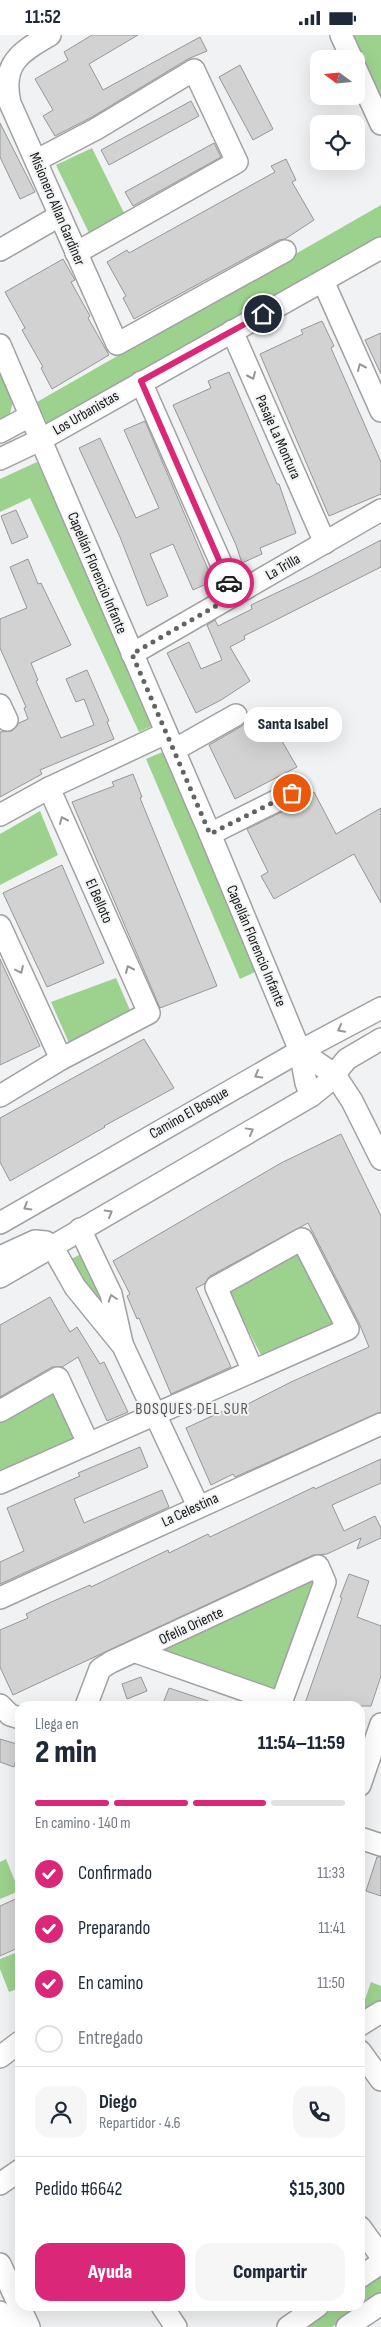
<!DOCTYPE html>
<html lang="es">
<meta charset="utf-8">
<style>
:root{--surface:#fff;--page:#f6f6f7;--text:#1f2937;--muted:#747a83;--line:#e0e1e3;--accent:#db2777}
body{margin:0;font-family:"Sofia Sans Condensed",sans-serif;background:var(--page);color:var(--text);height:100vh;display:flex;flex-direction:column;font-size:19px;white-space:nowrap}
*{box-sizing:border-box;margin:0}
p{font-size:16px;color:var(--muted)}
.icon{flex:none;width:28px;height:28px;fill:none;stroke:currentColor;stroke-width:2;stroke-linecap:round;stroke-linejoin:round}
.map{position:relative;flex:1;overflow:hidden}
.drawer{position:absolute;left:15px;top:1666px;width:350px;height:610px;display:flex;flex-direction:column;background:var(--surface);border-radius:15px;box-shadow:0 5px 20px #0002}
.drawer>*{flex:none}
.needle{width:32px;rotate:286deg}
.controls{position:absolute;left:310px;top:15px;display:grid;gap:10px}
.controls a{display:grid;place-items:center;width:55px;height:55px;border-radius:10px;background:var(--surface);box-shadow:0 5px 20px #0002;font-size:25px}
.pin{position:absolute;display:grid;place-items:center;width:42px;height:42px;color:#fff;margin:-21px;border:2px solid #fff;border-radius:50%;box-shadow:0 1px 5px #0007}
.courier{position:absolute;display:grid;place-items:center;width:50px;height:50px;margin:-25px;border:4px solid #db2777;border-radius:50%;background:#fff;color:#222;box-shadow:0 1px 6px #0007}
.bubble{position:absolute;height:35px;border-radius:15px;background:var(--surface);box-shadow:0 5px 20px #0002;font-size:16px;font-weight:800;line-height:35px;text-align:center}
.headline em{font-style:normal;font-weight:800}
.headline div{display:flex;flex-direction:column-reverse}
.headline{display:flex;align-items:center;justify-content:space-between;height:85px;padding:0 20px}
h1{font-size:32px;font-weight:800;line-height:38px}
.bar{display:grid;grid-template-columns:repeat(4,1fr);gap:8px 5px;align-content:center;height:60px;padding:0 20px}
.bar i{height:6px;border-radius:4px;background:var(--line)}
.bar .current{background:var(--accent)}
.bar p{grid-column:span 4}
.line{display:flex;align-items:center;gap:12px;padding:0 20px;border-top:1px solid var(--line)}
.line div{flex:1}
.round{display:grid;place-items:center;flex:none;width:52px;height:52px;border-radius:15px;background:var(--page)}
ol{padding:0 20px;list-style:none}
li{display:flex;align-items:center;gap:15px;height:55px}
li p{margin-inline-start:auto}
li .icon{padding:5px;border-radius:50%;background:var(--accent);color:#fff;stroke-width:4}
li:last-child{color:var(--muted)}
li i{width:28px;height:28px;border:2px solid var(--line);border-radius:50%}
.button{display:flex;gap:10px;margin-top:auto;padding:10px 20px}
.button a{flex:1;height:58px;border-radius:15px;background:var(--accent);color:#fff;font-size:20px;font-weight:800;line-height:58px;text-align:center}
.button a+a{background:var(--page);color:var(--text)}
.status{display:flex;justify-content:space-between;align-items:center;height:35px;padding:0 25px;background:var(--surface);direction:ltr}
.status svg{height:14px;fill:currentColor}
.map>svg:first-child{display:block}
.green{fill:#9dd28e}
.building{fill:#d2d2d3;stroke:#969798}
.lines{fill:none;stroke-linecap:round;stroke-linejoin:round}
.minor-casing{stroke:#a0a1a2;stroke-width:24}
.minor{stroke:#fff;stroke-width:21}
.oneway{stroke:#969696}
.done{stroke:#626363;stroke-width:5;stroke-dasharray:0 9}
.route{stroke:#db2777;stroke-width:6}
.labels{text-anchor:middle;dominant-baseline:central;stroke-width:4;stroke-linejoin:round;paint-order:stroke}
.street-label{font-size:15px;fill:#151616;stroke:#f1f2f3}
.neighbourhood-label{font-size:16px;letter-spacing:1px;fill:#555556;stroke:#f1f2f3}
</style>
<div class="status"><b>11:52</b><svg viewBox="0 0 49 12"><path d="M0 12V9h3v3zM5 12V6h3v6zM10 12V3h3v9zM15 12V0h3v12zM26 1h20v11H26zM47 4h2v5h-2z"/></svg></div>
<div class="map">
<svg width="381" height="2292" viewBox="0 0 381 2292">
<rect width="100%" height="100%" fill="#f1f2f3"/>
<g class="green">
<path d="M350 0H381V69Z"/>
<path d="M92 113 126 182 90 200 56 130Z"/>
<path d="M381 170V202L47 389 37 367Z"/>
<path d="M0 338 13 366 10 379 0 384Z"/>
<path d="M37 427 158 688 139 697 30 463 0 477V444Z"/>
<path d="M167 715 261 934 240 944 146 724Z"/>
<path d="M40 776 58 820 0 850V799Z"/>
<path d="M116 943 130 975 69 1008 51 967Z"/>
<path d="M298 1215 335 1287 263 1324 226 1252Z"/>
<path d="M86 1216 115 1289 66 1227Z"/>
<path d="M58 1355 80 1403 0 1439V1387Z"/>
<path d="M320 1542 279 1659 158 1615Z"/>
<path d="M6 1824 19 1856 0 1864V1827Z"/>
<path d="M20 1916V1953L9 1957 0 1934V1924Z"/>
<path d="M371 1947 381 1951V1972L360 1979Z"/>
<path d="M381 2240V2258L332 2292H306L336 2271H360V2254Z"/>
</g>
<g class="building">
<path d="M92 0H138L89 29 103 55 200 2 207 16 188 24 92 82 55 101 43 81 53 75 35 44 68 25 64 17Z"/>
<path d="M240 30 273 94 253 105 219 42Z"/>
<path d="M191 66 199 81 109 130 101 115Z"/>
<path d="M0 88 35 157 20 164 0 122Z"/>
<path d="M214 108 221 122 133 171 125 157Z"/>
<path d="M286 124 296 145 292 147 314 185 285 204 279 205 134 284 123 263 126 261 107 227 127 215 129 218 275 137 271 131Z"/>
<path d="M63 224 75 245 71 247 90 281 88 283 109 320 52 354 41 333 43 332 22 295 25 293 5 257Z"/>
<path d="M322 286 334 311 331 313 381 427V459L329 481 260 319 303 299 301 295Z"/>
<path d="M381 298V339L365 305Z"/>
<path d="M229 337 277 449H279L296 498 260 513 262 519 242 528 236 510 173 370 211 353 208 346Z"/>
<path d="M145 386 213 546 193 555 173 509 150 519 168 561 147 571 120 502 79 413 100 403 136 483 159 473 124 395Z"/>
<path d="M16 475 28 502 12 509 1 481Z"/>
<path d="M381 505V532L244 601 245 604 230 612 250 646 221 665 196 678 167 618 189 607 201 634 222 625 207 590 215 585 218 591 252 574 251 570 312 541Z"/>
<path d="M28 524 38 549 41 548 71 610 31 628 38 645 36 646 61 703 94 690 84 664 76 667 66 644 87 635 109 686 107 687 114 704 40 735 42 739 0 762V697L12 696 19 688 28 684 24 673 26 672 0 613V584L27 573 10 532Z"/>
<path d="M264 675 297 732 235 764 209 710 242 691Z"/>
<path d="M133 739 142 762 140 763 217 951 160 973 72 767 114 751 112 747Z"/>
<path d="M314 757 336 799 381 773V868L354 819 274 864 261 841 268 837 247 794 298 769 303 762Z"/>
<path d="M62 830 104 928 47 952 3 858Z"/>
<path d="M0 924 40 1011 0 1030Z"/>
<path d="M144 1004 174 1053 104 1091 105 1092 10 1146 0 1127V1083Z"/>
<path d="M341 1099 381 1181V1377L235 1442 233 1439 211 1450 186 1393 234 1371 236 1375 291 1347 369 1312 359 1288 308 1188 210 1241 204 1249 196 1253 231 1332 171 1359 139 1283 137 1284 127 1261 130 1259 113 1226 281 1128Z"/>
<path d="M50 1262 70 1297 77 1292 100 1329 104 1327 128 1377 107 1386 78 1322 62 1332H52L0 1362V1290Z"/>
<path d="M140 1412 148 1432 74 1464 84 1488 162 1455 169 1472 0 1549V1527L24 1516 7 1473 80 1441 78 1438Z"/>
<path d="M381 1424V1448L332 1470 344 1496 375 1481 381 1493V1503L357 1514 361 1503 327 1519 313 1520 13 1660 0 1632V1595L28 1583 26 1579 49 1568 90 1550 91 1552 168 1515 169 1518 208 1499 210 1502 314 1452 315 1454Z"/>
<path d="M349 1539 369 1546 357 1582 381 1591V1641L371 1671H304L342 1563 340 1562Z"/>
<path d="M141 1642 147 1656 127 1664 122 1649Z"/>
<path d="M169 1653 217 1669 216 1671H162Z"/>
<path d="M0 1704 20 1710 14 1732 0 1727Z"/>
<path d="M377 1822H381V1861L366 1856Z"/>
<path d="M20 1862V1912L0 1921V1871Z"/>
</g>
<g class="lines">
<defs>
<g id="minor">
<path d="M50 0C20 17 1 29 10 68L117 309 285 216"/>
<path d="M341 0 352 24"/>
<path d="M356 34 381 89"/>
<path d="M37 125 96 94 194 35 237 127 76 218"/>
<path d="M0 215 59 181"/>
<path d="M323 246 381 376"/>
<path d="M232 296 325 508"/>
<path d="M0 310 210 799 300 1016 306 1048 311 1061"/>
<path d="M141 347 235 560"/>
<path d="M0 397 30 381"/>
<path d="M0 424 40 405 381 213"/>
<path d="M132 619 381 475"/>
<path d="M0 670 7 685"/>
<path d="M174 715 236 680"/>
<path d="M0 780 49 753 166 698"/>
<path d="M210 799 292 758"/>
<path d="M0 891 61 1024"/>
<path d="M300 1016 335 1040 352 1066 381 1124"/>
<path d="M0 1061 61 1024 149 978 49 753"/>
<path d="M0 1188 300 1016 381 973"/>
<path d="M80 1194 111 1259 122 1308"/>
<path d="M52 1211 75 1252 123 1311 198 1471"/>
<path d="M0 1222 35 1206 46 1207"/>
<path d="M0 1242 311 1061 326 1049 347 1024 381 1004"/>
<path d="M0 1376 58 1343 88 1408"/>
<path d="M0 1448 348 1294 302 1204 216 1252 253 1336"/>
<path d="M0 1563 381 1389"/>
<path d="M0 1670 10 1680 20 1683"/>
<path d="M86 1671 100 1634 111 1627 318 1531 325 1547 281 1668 136 1617"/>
<path d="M360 1750 381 1689"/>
<path d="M360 1803 381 1810"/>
<path d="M360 1990 381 1977"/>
<path d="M360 2016 381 2045"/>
<path d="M0 2022 20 2007"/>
<path d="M0 2149 20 2135"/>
<path d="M360 2192 381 2221"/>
<path d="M0 2229 29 2292"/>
<path d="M360 2242 381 2228"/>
<path d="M162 2271 176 2292"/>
<path d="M0 2277 7 2292"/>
<path d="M288 2292 318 2271"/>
<path d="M347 2292 381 2269"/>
</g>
</defs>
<use href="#minor" class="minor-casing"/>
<use href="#minor" class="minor"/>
</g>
<defs><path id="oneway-chevron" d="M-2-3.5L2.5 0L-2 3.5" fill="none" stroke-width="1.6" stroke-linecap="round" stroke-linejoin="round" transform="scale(1.25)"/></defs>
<g class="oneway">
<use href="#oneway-chevron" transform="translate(361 332) rotate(-114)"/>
<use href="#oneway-chevron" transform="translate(252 341) rotate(66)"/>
<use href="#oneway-chevron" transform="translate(63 785) rotate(-114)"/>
<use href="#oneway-chevron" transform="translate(129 934) rotate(-114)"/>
<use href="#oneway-chevron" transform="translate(20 935) rotate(65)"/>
<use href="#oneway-chevron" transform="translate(341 994) rotate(152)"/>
<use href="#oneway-chevron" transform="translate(258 1040) rotate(150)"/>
<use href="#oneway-chevron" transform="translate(250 1096) rotate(-29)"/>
<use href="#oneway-chevron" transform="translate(27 1172) rotate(149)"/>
<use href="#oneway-chevron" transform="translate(109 1178) rotate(-30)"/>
<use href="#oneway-chevron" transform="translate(112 1263) rotate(-108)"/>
</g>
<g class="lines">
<path class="done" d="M229 548 235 560 132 619 210 799 292 758"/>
<path class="route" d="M229 548 141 346 263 279"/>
</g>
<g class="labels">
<g class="street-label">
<text transform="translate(57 174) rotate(67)">Misionero Allan Gardiner</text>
<text transform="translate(86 378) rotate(-30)">Los Urbanistas</text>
<text transform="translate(278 402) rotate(66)">Pasaje La Montura</text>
<text transform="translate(283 532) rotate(-30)">La Trilla</text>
<text transform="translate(97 538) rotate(67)">Capellán Florencio Infante</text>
<text transform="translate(99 866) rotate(66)">El Belloto</text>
<text transform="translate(256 911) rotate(67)">Capellán Florencio Infante</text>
<text transform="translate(189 1078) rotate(-30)">Camino El Bosque</text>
<text transform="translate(190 1475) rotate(-25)">La Celestina</text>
<text transform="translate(191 1591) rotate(-25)">Ofelia Oriente</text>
</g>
<g class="neighbourhood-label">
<text x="192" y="1374">BOSQUES DEL SUR</text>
</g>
</g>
</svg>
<div class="controls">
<a><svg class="needle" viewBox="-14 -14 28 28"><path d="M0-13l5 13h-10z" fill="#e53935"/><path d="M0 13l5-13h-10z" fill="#747a83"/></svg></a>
<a><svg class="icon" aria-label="locate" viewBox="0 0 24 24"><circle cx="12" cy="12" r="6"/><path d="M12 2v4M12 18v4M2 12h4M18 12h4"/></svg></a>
</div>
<div class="pin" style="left:292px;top:758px;background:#ea580c"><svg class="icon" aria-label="bag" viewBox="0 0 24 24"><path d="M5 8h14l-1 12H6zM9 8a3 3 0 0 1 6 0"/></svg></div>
<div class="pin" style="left:263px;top:279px;background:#1f2937"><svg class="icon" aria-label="home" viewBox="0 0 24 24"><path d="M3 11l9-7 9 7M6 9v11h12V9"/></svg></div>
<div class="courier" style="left:229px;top:548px"><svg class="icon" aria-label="car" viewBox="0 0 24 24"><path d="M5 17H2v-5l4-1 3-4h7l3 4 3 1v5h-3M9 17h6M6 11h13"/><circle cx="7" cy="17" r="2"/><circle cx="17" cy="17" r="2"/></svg></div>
<div class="bubble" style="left:244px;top:672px;width:98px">Santa Isabel</div>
<section class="drawer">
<div class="headline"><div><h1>2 min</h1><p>Llega en</p></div><em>11:54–11:59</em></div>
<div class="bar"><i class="current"></i><i class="current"></i><i class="current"></i><i></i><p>En camino · 140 m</p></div>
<ol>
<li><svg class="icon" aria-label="check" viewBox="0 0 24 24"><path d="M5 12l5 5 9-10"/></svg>Confirmado<p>11:33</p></li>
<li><svg class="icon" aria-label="check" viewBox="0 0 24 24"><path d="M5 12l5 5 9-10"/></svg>Preparando<p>11:41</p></li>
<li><svg class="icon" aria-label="check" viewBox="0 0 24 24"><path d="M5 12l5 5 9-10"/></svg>En camino<p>11:50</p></li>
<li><i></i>Entregado</li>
</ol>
<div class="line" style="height:90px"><a class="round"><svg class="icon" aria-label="person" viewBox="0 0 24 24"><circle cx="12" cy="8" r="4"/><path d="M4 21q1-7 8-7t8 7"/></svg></a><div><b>Diego</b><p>Repartidor · 4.6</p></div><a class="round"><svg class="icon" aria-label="phone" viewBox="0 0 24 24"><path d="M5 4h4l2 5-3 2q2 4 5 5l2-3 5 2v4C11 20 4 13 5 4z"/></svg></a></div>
<div class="line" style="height:65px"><div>Pedido #6642</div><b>$15,300</b></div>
<div class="button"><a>Ayuda</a><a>Compartir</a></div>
</section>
</div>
